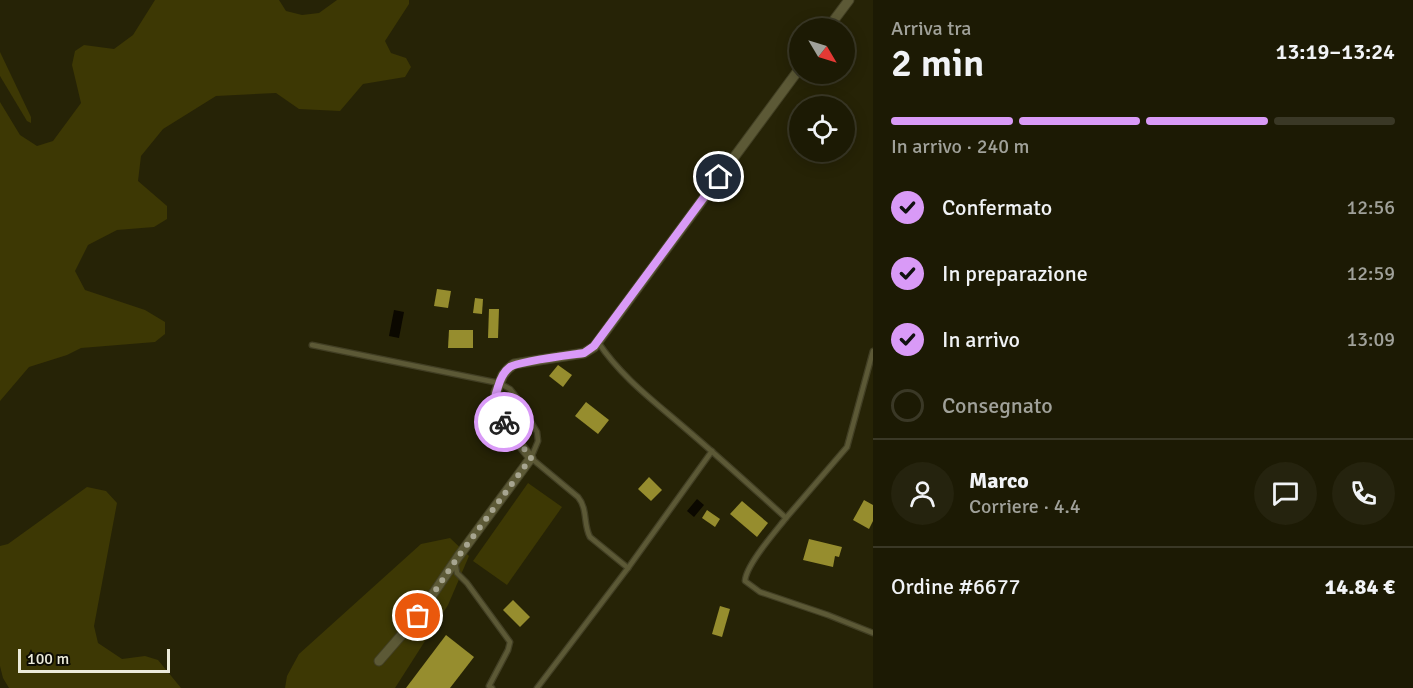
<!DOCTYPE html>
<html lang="it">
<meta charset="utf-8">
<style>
:root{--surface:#1c1a04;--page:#25230e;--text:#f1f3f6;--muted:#a0a19a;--line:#3a3826;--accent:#d99af7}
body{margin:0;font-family:Signika,sans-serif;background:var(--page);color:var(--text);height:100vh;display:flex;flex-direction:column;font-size:22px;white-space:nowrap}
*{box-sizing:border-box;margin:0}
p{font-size:20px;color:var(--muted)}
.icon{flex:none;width:33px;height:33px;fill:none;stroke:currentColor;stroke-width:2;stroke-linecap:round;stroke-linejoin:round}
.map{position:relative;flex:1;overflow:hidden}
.drawer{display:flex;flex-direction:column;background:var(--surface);width:540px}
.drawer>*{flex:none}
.needle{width:39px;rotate:128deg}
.tools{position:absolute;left:789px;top:18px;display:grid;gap:12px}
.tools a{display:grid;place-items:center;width:66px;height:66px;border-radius:50%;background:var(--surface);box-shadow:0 3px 15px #0003,0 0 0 2px var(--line);font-size:30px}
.scale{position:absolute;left:18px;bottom:15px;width:152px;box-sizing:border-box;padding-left:6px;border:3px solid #ecebda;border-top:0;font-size:16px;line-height:21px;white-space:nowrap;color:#ecebda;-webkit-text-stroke:4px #0d0c03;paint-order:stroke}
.pin{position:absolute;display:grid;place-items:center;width:51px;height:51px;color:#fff;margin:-26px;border:3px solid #fff;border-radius:50%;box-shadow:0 2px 6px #0007}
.courier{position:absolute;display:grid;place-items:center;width:60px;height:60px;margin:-30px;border:4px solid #d99af7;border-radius:50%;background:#fff;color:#222;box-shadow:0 2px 8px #0007}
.overview em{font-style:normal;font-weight:600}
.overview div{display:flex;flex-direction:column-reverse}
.overview{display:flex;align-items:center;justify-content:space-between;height:102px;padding:0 18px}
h1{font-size:39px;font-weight:600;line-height:45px}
.bar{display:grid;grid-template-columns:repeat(4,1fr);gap:9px 6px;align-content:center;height:72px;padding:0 18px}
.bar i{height:8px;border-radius:4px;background:var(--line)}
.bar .active{background:var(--accent)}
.bar p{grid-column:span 4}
.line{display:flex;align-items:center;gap:15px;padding:0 18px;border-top:2px solid var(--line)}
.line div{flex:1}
.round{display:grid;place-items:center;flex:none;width:63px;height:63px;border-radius:32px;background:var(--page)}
ol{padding:0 18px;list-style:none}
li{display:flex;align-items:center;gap:18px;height:66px}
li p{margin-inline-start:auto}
li .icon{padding:6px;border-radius:50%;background:var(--accent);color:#111;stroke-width:4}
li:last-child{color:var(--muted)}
li i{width:33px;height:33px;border:3px solid var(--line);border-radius:50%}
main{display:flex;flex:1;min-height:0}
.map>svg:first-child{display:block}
.green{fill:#3d3804}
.water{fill:#0b0800}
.building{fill:#968d2e}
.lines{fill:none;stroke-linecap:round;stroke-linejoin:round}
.service-casing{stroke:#423f24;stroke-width:7}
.minor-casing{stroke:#423f24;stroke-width:11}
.service{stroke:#5c5936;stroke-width:4.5}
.minor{stroke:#5c5936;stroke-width:9}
.done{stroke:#a7a590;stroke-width:6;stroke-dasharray:0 10.8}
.route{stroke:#d99af7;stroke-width:8}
</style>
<main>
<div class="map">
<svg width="873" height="688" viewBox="0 0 873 688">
<rect width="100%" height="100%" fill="#262306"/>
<g class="green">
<path d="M155 0H279L286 11 302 15 319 13 337 0H409V4L385 41 391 53 406 58 411 67 405 77 363 84 340 111 299 109 276 93 216 96 163 129 141 156 138 181 167 206V219L154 227 117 230 88 245 75 271 85 290 145 310 165 322V334L155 342 81 348 67 355 29 367 0 401V102L20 135 37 146 53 141 81 103 72 65 75 51 84 45 114 49 133 35Z"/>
<path d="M0 52 31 117V123L27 121 0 76Z"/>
<path d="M528 483 562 507 507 585 473 561Z"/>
<path d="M87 487 106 491 117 503 94 626 98 643 122 659 145 656 158 660 181 688H9L3 678 0 666V546L8 544Z"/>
<path d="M450 538 469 556 448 605 395 688H285L287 676 299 654 421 544Z"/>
</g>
<g class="water">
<path d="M394 310 404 312 399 338 389 336Z"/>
<path d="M697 499 704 505 694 517 687 511Z"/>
</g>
<g class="building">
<path d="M437 289 451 291 448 308 434 306Z"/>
<path d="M475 298 483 299 482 314 473 313Z"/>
<path d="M489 309H499L498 338H488Z"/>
<path d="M449 330H473V348H448Z"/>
<path d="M558 365 572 375 563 387 549 376Z"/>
<path d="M586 402 609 420 598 434 575 416Z"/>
<path d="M649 477 662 490 651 501 638 489Z"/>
<path d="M864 500 873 505V521L869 529 853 520Z"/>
<path d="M742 501 768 523 757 537 730 514Z"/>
<path d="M707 510 720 519 715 527 702 518Z"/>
<path d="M809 539 842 547 839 557 835 556 833 567 803 560Z"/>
<path d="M513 600 530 617 520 627 503 610Z"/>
<path d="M720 606 730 609 722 637 712 634Z"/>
<path d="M446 635 474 657 450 688H406Z"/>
</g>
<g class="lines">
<defs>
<g id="service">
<path d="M598 342C621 377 655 402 686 429 720 458 753 488 786 518 775 532 746 565 745 581L760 592 828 615 873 633"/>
<path d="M312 345 499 383 510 389 517 398 537 432 538 441 531 458 578 497C588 509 583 524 590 537L628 568"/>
<path d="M786 518 847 447 873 351"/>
<path d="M455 562 457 573 467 583 510 642 508 650 489 686 492 688"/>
<path d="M537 688 628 568 712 451"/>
</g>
<g id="minor">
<path d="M828 28 849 0"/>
<path d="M379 661 418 616 458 557 531 458 512 435 495 407 496 392 503 375 508 369 514 364 584 353 594 347 800 68"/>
</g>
</defs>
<use href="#service" class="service-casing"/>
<use href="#minor" class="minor-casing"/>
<use href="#service" class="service"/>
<use href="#minor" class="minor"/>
</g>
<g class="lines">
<path class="done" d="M418 616 458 557 531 458 504 422"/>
<path class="route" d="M504 422C496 410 492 402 498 387 500 380 503 372 510 367 519 361 570 355 584 353L594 346 719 177"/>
</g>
</svg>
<div class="tools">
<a><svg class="needle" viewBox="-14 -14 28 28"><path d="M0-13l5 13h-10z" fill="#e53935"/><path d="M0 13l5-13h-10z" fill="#a0a19a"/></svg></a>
<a><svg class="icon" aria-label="locate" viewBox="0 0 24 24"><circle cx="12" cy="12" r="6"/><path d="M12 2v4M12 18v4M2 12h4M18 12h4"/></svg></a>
</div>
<div class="scale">100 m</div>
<div class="pin" style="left:418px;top:616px;background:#ea580c"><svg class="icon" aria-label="bag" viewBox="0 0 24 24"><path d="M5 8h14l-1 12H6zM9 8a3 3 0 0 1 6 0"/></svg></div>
<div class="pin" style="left:719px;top:177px;background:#1f2937"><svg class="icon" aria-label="home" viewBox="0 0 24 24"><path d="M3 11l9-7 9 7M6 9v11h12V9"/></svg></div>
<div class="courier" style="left:504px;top:422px"><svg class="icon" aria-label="bike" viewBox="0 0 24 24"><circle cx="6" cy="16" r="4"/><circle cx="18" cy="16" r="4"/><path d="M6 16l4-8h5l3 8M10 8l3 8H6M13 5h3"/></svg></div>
</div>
<section class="drawer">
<div class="overview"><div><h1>2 min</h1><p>Arriva tra</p></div><em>13:19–13:24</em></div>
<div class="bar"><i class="active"></i><i class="active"></i><i class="active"></i><i></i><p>In arrivo · 240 m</p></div>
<ol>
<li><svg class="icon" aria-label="check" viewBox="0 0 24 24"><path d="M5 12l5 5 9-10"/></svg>Confermato<p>12:56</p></li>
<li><svg class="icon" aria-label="check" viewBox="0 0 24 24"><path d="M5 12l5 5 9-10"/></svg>In preparazione<p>12:59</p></li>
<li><svg class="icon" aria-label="check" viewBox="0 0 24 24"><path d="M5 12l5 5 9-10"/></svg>In arrivo<p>13:09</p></li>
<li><i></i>Consegnato</li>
</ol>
<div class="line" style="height:108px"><a class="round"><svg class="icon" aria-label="person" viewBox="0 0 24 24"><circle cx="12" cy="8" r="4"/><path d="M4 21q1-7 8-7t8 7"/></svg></a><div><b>Marco</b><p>Corriere · 4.4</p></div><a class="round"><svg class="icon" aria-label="chat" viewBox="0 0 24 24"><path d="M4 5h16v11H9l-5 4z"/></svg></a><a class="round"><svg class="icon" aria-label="phone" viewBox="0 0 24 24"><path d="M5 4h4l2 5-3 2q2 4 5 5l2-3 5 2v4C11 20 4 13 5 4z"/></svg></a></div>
<div class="line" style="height:78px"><div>Ordine #6677</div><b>14.84 €</b></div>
</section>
</main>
